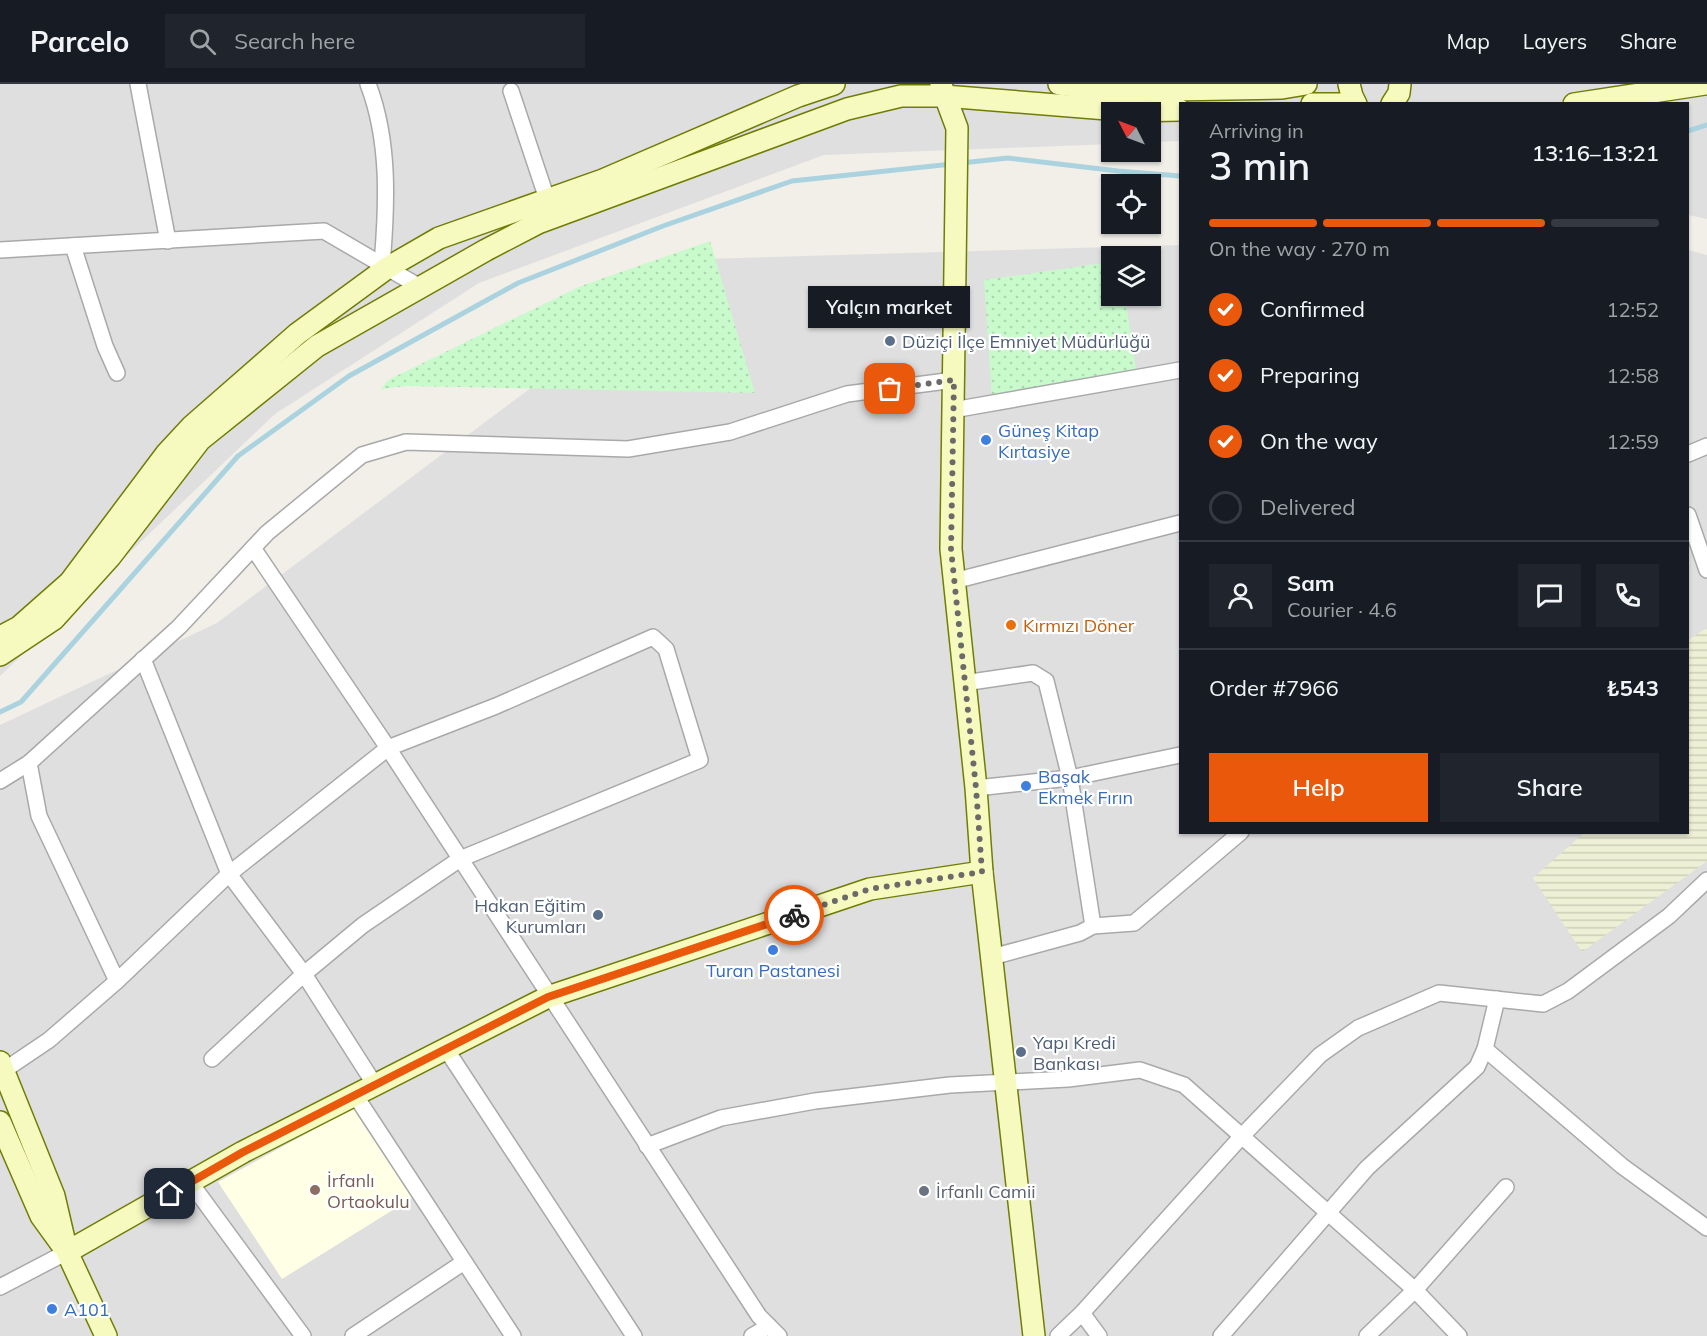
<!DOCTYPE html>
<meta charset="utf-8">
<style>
:root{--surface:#171b24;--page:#20242c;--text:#f1f3f6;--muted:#9ea1a6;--line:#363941;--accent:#ea580c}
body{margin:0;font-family:Mulish,sans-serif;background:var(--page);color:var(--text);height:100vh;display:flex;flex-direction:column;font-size:22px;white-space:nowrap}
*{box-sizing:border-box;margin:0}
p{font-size:20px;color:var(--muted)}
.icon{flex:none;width:33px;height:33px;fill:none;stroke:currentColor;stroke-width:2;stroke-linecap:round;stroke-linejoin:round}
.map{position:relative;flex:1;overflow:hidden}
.details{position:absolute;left:1179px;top:18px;width:510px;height:732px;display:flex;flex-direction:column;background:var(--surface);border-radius:0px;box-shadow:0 2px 4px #0004}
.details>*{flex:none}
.needle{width:39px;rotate:312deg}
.fabs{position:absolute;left:1101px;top:18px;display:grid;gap:12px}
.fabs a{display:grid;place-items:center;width:60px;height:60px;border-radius:0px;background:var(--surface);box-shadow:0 2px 4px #0004;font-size:30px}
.pin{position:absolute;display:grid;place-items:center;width:51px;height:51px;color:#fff;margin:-26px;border-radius:12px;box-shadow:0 3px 9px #0006}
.courier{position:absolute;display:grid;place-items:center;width:60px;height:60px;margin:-30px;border:4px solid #ea580c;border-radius:50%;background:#fff;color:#222;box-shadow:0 2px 8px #0007}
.bubble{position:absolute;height:42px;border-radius:0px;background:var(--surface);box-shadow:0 2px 4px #0004;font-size:20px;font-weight:600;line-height:42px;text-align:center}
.overview em{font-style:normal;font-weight:600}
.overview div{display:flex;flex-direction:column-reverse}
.overview{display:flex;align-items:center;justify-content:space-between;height:102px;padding:0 30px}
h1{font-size:39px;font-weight:600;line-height:45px}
.bar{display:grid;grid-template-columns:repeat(4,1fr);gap:9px 6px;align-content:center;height:72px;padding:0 30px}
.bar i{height:8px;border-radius:4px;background:var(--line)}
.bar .selected{background:var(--accent)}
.bar p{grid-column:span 4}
.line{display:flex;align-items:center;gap:15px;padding:0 30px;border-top:2px solid var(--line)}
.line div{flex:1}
.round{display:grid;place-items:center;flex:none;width:63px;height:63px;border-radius:0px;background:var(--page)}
ol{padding:0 30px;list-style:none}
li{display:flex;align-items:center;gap:18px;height:66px}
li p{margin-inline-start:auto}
li .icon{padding:6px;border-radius:50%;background:var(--accent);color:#fff;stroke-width:4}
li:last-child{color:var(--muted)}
li i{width:33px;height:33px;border:3px solid var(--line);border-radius:50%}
.button{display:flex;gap:12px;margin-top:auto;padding:12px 30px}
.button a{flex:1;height:69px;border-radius:0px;background:var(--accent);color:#fff;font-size:24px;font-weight:600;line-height:69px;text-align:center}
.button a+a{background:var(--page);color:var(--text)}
header{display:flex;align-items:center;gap:36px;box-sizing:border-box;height:84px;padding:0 30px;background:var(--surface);border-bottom:2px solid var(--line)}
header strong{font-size:28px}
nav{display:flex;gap:33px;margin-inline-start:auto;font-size:21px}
.search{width:420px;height:54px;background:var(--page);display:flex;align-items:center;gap:15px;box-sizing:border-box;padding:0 21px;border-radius:0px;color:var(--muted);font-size:22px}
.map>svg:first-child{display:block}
.residential{fill:#e0dfdf;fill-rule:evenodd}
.education{fill:#ffffe5}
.farmland{fill:url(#farmland-rules)}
.park{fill:url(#park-dots)}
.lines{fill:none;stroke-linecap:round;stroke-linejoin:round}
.stream{stroke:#aad3df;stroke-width:5}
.street-casing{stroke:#a9a9a9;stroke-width:18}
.secondary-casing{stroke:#707d05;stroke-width:24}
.street{stroke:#fff;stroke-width:15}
.secondary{stroke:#f7fabf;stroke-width:21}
.done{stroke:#6b6a68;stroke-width:6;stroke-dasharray:0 10.8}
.route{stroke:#ea580c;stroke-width:8}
.service-dot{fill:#5c6f8a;stroke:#fff;stroke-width:2}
.shop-dot{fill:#3f7fe0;stroke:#fff;stroke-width:2}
.food-dot{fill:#e8710a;stroke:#fff;stroke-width:2}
.education-dot{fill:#8d6e63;stroke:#fff;stroke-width:2}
.worship-dot{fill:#6b7280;stroke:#fff;stroke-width:2}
.labels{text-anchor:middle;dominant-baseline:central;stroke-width:4.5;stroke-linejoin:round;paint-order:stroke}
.service-label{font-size:18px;fill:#4e5e75;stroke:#fff;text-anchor:start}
.shop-label{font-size:18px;fill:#366cbe;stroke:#fff;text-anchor:start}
.food-label{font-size:18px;fill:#c56008;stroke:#fff;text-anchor:start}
.education-label{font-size:18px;fill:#785e54;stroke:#fff;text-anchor:start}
.worship-label{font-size:18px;fill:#5b616d;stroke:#fff;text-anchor:start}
</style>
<header>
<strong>Parcelo</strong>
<div class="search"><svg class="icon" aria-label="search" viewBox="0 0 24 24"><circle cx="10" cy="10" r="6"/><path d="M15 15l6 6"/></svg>Search here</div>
<nav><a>Map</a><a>Layers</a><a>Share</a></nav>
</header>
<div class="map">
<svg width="1707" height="1252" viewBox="0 0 1707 1252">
<defs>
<pattern id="farmland-rules" width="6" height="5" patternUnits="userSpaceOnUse" patternTransform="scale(1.5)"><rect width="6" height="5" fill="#eef0d5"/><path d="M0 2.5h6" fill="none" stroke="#ccceb7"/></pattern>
<pattern id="park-dots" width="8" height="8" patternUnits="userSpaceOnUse" patternTransform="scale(1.5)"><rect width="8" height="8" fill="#c8facc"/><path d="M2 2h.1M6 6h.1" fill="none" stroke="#acd6af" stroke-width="1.8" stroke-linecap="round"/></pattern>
</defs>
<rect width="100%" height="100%" fill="#f2efe9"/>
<g class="residential">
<path d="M0 0H1707V135L1688 131V20H1180V57L1151 58 1150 28H1112L1111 60 824 71 479 199 275 330 0 592Z"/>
<path d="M1180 161V748H1688V166L1707 171V1252H0V641L217 539 703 175ZM1112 172H1150V212H1112Z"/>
</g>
<path class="education" d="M355 1023 412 1114 282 1195 218 1098Z"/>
<path class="farmland" d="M1707 544V777L1582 868 1533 794 1584 749 1688 748V556Z"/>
<g class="park">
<path d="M710 157 755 309 406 302 381 305 388 296 581 202Z"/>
<path d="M1111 178 1112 212H1125L1136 285 992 315 984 196Z"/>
</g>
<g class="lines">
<g class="stream">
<path d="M1688 47 1707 41"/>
<path d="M961 79 1008 74 1118 87 1180 92"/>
<path d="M0 628 21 618 238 372 349 292 518 199 663 142 792 97 952 80"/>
</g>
<defs>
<g id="street">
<path d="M138 0 168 157"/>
<path d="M368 0C390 57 387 121 382 181"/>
<path d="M511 7 547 115"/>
<path d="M73 162 105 262 117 289"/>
<path d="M0 166 324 147 420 203"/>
<path d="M953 326 1180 286"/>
<path d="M1688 370 1707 362"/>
<path d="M1688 431 1707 486"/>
<path d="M253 464 388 664 759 1232 779 1252"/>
<path d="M954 497 1180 439"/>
<path d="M143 575 229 790 304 890 375 1001"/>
<path d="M964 599 1033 589 1046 597 1070 694 1093 842"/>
<path d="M29 679 39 732 117 897"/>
<path d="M0 697 29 679 179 543 267 449 362 371 406 358 628 365 730 348 847 310 954 296"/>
<path d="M976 704 1070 694 1180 671"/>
<path d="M992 873 1080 849 1093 842 1134 839 1241 748"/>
<path d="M446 965 634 1252"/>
<path d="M1485 965 1622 1082 1707 1144"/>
<path d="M3 987 49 956 117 897 229 790 388 664 496 622 653 553 666 565 700 676 460 775 363 841 304 890 212 975"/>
<path d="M355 1011 513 1252"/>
<path d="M647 1062 721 1034 815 1017 950 1001 1068 995 1140 986 1184 1001 1415 1206 1459 1252"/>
<path d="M190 1098 303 1252"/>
<path d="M0 1203 67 1168"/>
<path d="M1082 1229 1099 1252"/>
<path d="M353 1252 464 1178"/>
<path d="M752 1252 769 1242"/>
<path d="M1058 1252 1082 1229 1241 1053 1320 971 1358 944 1439 909 1543 920 1568 907 1669 832 1707 796"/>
<path d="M1221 1252 1367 1084 1477 983 1485 965 1497 915"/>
<path d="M1367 1252 1415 1206 1506 1103"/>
</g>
<g id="secondary">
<path d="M1059 0 1114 7 1282 4 1306 0"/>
<path d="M1349 0 1352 12 1356 20"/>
<path d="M941 1 957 44 951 465 976 704 982 788 1034 1252"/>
<path d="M1312 20H1343"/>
<path d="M1392 20 1399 9 1400 0"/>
<path d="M1574 20 1705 0"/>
<path d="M0 553 19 543 70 498 166 370 192 342 297 250 387 184 439 154 603 96 798 12 834 0"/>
<path d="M0 571 54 535 110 473 200 356 317 262 486 166 538 139 847 25 901 12H944L1132 27 1180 26"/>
<path d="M0 978 54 1112 67 1168 106 1252"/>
<path d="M0 1038 41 1132 62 1161"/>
<path d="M67 1168 243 1068 548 913 870 805 982 788"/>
</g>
</defs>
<use href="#street" class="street-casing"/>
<use href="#secondary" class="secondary-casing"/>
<use href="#street" class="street"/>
<use href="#secondary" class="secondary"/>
</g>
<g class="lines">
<path class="done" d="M794 831 870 805 982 788 976 704 951 465 954 296 890 305"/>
<path class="route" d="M170 1110 243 1068 548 913 794 831"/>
</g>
<g class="service-dot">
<circle cx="890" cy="257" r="6"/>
<circle cx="598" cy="831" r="6"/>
<circle cx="1021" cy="968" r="6"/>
</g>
<g class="shop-dot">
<circle cx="986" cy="356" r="6"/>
<circle cx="1026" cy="702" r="6"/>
<circle cx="773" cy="866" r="6"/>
<circle cx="52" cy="1225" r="6"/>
</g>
<circle class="food-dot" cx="1011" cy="541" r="6"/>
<circle class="education-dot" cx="315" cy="1106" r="6"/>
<circle class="worship-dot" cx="924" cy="1107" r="6"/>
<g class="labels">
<g class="service-label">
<text x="902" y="257">Düziçi İlçe Emniyet Müdürlüğü</text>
<text x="586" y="821" text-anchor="end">Hakan Eğitim<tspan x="586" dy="21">Kurumları</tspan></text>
<text x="1033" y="958">Yapı Kredi<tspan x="1033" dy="21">Bankası</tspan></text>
</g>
<g class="shop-label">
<text x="998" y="346">Güneş Kitap<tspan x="998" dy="21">Kırtasiye</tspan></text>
<text x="1038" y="692">Başak<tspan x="1038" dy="21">Ekmek Fırın</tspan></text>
<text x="773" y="886" text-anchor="middle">Turan Pastanesi</text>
<text x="64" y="1225">A101</text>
</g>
<g class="food-label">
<text x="1023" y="541">Kırmızı Döner</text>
</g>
<g class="education-label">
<text x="327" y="1096">İrfanlı<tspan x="327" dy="21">Ortaokulu</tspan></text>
</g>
<g class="worship-label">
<text x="936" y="1107">İrfanlı Camii</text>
</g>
</g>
</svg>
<div class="fabs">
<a><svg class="needle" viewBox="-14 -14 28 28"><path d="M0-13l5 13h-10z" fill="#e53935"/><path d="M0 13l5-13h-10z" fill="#9ea1a6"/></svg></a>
<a><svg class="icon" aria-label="locate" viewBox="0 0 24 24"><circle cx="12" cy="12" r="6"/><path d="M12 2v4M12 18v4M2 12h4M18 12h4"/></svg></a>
<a><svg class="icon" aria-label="layers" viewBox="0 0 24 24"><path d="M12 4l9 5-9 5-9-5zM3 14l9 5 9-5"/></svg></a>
</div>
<div class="pin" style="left:890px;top:305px;background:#ea580c"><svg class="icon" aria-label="bag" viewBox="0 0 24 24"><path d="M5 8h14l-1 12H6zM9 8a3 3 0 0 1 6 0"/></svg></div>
<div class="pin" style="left:170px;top:1110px;background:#1f2937"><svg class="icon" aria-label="home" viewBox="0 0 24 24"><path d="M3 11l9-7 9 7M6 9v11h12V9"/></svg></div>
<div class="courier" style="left:794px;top:831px"><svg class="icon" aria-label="bike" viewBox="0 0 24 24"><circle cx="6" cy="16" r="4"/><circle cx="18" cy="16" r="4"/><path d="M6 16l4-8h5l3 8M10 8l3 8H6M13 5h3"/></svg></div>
<div class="bubble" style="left:808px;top:202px;width:162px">Yalçın market</div>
<section class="details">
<div class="overview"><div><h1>3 min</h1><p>Arriving in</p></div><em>13:16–13:21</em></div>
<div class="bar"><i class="selected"></i><i class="selected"></i><i class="selected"></i><i></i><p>On the way · 270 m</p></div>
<ol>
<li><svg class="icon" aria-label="check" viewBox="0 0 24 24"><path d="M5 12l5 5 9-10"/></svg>Confirmed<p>12:52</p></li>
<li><svg class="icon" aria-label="check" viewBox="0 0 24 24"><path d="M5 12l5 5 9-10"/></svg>Preparing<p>12:58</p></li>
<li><svg class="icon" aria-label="check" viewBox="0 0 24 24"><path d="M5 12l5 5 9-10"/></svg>On the way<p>12:59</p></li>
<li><i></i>Delivered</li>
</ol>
<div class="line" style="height:108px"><a class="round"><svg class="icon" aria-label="person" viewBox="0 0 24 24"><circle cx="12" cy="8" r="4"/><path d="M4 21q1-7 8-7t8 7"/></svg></a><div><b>Sam</b><p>Courier · 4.6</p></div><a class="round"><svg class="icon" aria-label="chat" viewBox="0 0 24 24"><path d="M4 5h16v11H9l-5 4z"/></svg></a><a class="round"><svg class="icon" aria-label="phone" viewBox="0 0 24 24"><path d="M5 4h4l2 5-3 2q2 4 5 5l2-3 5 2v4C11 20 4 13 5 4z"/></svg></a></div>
<div class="line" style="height:78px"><div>Order #7966</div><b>₺543</b></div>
<div class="button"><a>Help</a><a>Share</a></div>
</section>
</div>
